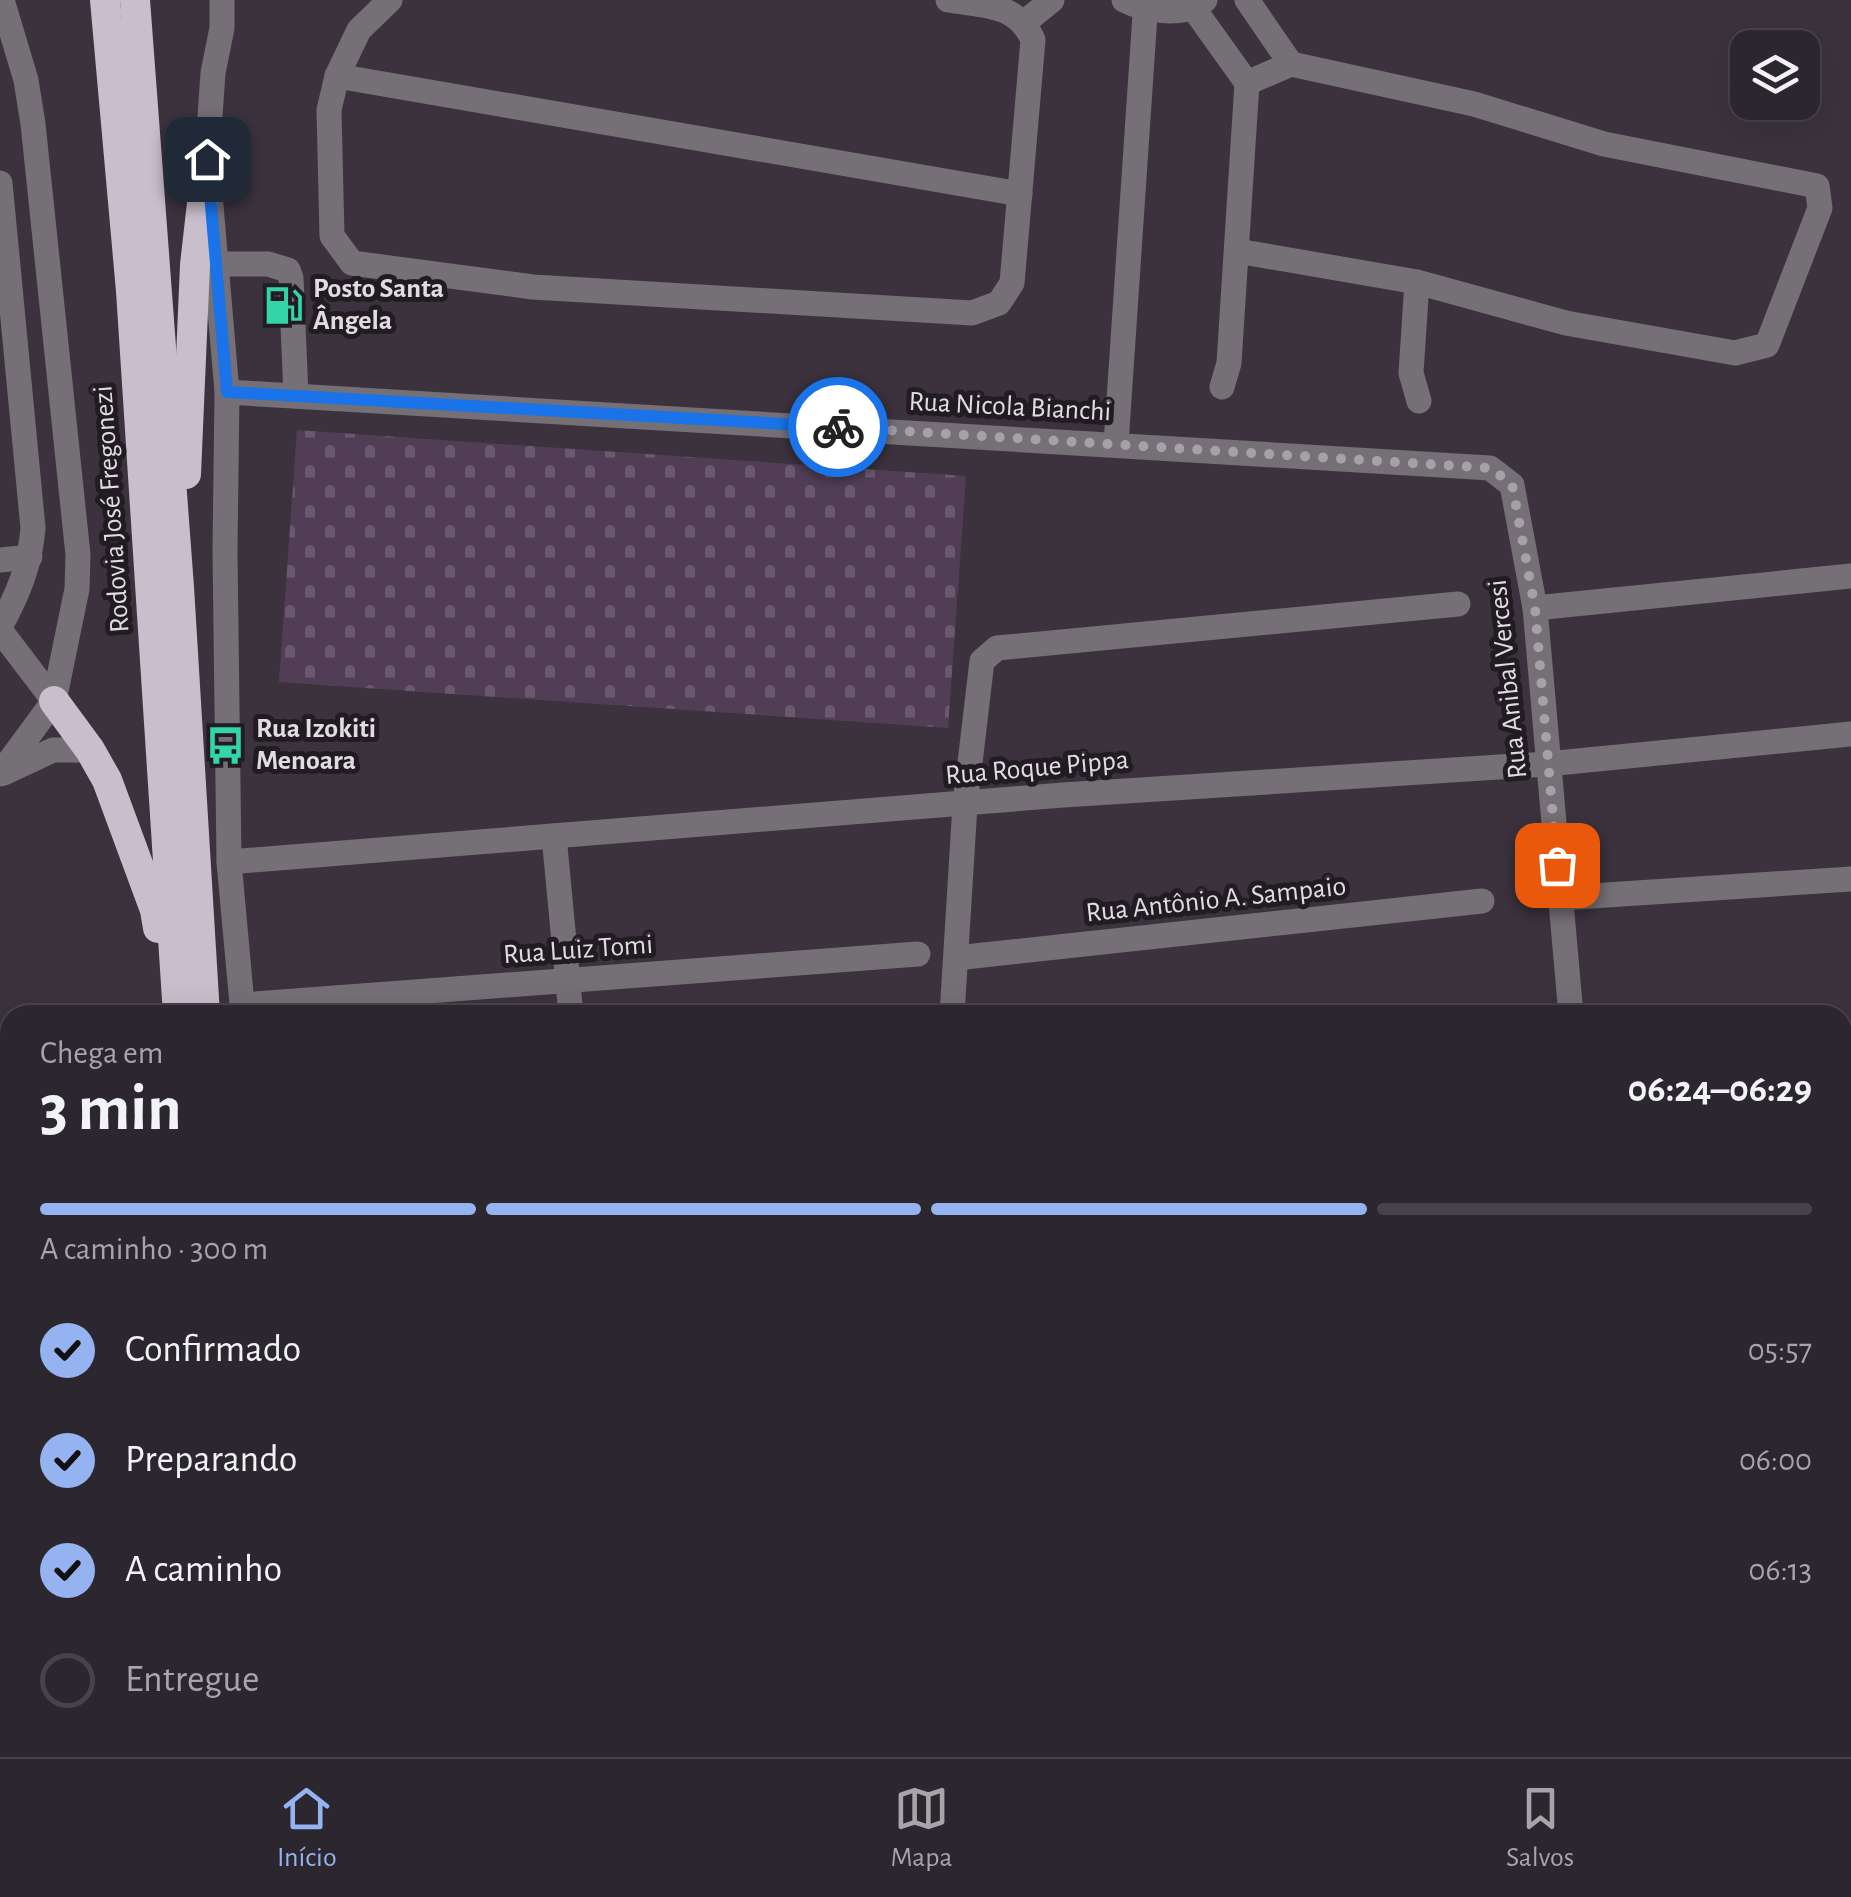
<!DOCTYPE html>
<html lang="pt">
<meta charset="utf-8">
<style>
:root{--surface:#2c262e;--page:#38323a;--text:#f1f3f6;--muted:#a6a5aa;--line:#48434a;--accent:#95b2f1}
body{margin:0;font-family:"Alegreya Sans",sans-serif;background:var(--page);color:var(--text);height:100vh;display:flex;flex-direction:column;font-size:38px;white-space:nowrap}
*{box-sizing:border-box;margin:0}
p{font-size:32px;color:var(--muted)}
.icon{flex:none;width:55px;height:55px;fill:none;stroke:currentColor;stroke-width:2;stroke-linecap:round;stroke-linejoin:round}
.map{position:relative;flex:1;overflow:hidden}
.drawer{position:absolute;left:0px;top:1005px;width:1852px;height:752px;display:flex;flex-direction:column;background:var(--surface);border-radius:30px 30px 0 0;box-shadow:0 10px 40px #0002,0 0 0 2px var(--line)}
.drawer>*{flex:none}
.fabs{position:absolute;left:1730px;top:30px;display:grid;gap:20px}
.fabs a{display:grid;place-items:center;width:90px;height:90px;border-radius:20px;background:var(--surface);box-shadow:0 10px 40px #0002,0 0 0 2px var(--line);font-size:50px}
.pin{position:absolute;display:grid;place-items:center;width:85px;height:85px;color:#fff;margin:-42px;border-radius:20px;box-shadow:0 5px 15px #0006}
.courier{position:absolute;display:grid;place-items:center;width:100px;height:100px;margin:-50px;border:8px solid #1a73e8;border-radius:50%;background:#fff;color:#222;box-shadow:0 2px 12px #0007}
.summary em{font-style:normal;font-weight:700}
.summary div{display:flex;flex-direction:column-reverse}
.summary{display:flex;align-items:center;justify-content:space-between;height:170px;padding:0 40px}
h1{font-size:65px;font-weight:700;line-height:75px}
.bar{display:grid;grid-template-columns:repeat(4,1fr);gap:15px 10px;align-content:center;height:120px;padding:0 40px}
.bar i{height:12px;border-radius:8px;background:var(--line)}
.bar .on{background:var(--accent)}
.bar p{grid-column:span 4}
ol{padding:0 40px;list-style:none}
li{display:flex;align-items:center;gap:30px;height:110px}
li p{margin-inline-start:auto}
li .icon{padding:10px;border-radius:50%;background:var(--accent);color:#111;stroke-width:4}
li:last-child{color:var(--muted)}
li i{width:55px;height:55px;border:5px solid var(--line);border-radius:50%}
.tabs{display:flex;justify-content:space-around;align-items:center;height:140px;border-top:2px solid var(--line);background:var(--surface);font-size:28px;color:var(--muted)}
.tabs a{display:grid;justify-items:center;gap:5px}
.tabs .on{color:var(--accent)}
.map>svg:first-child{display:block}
.cemetery{fill:url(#cemetery-stones)}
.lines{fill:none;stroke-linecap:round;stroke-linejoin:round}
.minor{stroke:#747075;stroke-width:25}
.highway{stroke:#c9becc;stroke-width:30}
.done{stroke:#a7a0a8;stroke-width:10;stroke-dasharray:0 18}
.route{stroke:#1a73e8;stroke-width:12}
.labels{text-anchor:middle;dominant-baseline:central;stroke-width:10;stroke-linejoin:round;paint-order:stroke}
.poi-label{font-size:28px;font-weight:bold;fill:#e1dce2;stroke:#201c21;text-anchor:start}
.street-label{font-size:28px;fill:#e1dce2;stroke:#201c21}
</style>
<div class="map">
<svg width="1851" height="1757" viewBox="0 0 1851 1757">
<defs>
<pattern id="cemetery-stones" width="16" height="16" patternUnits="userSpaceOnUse" patternTransform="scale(2.5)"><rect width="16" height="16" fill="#513e56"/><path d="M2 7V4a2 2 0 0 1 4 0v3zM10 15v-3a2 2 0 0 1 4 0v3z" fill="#6a596e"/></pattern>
</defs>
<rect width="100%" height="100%" fill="#3b323d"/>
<path class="cemetery" d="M297 430 966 476 948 728 279 682Z"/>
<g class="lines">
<g class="minor">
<path d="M222 0V28L213 73 207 159 227 392 225 552 229 862 243 1015"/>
<path d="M390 0 359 30 337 76 329 110 332 236 352 263 533 287 972 313 999 303 1012 283 1033 40C1017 3 984 6 948 0"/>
<path d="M1124 0C1148 12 1183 17 1205 0"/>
<path d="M1247 0 1291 64"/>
<path d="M1194 9 1247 83"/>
<path d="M1025 22 1052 0"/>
<path d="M337 76 1020 194"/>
<path d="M0 183 33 528C30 566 18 594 0 627"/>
<path d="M217 264H268L288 270 291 278 296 396"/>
<path d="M1417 282 1411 373 1419 401"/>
<path d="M1222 387 1229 363 1247 83 1291 64 1474 104 1604 144 1817 186 1820 208 1767 345 1735 353 1566 323 1417 282 1237 251"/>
<path d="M227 392 1490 468 1512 485 1535 608 1571 1015"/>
<path d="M1116 444 1146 0"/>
<path d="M0 560 30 557"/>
<path d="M1535 608 1851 576"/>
<path d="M0 630 54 701"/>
<path d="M4 773 53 750H90"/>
<path d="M0 774 54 701 77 589 78 555 33 124 26 80 2 0"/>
<path d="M554 836 571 1015"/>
<path d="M229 862 1063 795 1547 764 1851 734"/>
<path d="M1561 898 1851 879"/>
<path d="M956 958 1482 901"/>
<path d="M242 1005 918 954"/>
<path d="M952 1015 965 805 982 661 997 648 1458 604"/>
<path d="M1842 1211 1851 1209"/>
<path d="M0 1296 10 1313"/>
<path d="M1842 1364 1851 1363"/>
<path d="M1842 1486 1851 1485"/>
<path d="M0 1498 10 1513"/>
<path d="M1842 1636 1851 1641"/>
<path d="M594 1748 600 1757"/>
<path d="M1086 1748 1089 1757"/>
<path d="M1477 1748 1479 1757"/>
<path d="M1628 1748 1633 1757"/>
<path d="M1705 1748 1706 1757"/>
<path d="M98 1757 101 1748"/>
<path d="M175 1757 176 1748"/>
<path d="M291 1757 292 1748"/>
<path d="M310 1757 326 1748"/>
<path d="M676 1757 691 1748"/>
<path d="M857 1757 873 1748"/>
</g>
<g class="highway">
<path d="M105 0 131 291 178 1015"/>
<path d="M135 0 179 587 205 1015"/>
<path d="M186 474 195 265 207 159"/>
<path d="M54 701 90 750 107 780 155 910 158 928"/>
<path d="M248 1748V1757"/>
<path d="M221 1757V1748"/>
</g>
</g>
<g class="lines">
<path class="done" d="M838 427 1490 468 1512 484 1535 608 1557 865"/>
<path class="route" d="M207 159 227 392 838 427"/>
</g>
<defs>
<symbol id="fuel-bare" viewBox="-9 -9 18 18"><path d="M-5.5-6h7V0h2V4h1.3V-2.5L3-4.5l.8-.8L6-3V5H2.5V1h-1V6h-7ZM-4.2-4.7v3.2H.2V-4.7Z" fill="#33d4a8" stroke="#201c21" stroke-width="2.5" paint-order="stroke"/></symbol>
<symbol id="bus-bare" viewBox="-9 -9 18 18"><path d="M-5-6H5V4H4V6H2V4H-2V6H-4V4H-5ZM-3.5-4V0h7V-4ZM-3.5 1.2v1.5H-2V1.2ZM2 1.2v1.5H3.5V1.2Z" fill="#33d4a8" stroke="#201c21" stroke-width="2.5" paint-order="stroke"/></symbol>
</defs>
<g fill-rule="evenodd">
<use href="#fuel-bare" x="256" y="278" width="55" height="55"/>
<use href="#bus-bare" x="198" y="718" width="55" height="55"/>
</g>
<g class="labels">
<g class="poi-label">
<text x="313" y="289">Posto Santa<tspan x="313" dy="32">Ângela</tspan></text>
<text x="256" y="729">Rua Izokiti<tspan x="256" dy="32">Menoara</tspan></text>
</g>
<g class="street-label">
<text transform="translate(1010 407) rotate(3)">Rua Nicola Bianchi</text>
<text transform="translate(112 509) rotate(-94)">Rodovia José Fregonezi</text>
<text transform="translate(1508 679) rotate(-96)">Rua Anibal Vercesi</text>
<text transform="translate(1037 768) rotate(-5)">Rua Roque Pippa</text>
<text transform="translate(1216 900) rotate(-6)">Rua Antônio A. Sampaio</text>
<text transform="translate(578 950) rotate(-4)">Rua Luiz Tomi</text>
</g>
</g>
</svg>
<div class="fabs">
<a><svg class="icon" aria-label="layers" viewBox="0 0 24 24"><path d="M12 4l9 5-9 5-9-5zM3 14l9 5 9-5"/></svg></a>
</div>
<div class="pin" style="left:1557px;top:865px;background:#ea580c"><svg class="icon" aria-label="bag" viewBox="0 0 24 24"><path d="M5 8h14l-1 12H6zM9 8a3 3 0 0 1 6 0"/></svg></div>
<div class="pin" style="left:207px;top:159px;background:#1f2937"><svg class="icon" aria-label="home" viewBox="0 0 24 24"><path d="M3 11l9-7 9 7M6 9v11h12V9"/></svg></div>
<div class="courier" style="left:838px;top:427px"><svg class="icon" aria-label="bike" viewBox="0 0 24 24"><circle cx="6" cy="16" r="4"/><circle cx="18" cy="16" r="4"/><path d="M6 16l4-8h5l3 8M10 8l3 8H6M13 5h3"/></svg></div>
<section class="drawer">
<div class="summary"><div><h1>3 min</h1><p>Chega em</p></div><em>06:24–06:29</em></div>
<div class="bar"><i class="on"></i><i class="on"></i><i class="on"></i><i></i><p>A caminho · 300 m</p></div>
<ol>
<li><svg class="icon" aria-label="check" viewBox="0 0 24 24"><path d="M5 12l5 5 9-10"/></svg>Confirmado<p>05:57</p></li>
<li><svg class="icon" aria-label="check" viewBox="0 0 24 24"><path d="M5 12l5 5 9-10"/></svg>Preparando<p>06:00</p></li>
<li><svg class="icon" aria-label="check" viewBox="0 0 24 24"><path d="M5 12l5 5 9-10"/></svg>A caminho<p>06:13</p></li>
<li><i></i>Entregue</li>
</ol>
</section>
</div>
<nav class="tabs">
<a class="on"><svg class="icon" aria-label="home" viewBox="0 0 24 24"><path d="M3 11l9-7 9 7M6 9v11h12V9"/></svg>Início</a>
<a><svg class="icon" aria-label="map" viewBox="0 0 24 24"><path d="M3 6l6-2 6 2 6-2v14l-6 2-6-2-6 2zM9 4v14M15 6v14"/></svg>Mapa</a>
<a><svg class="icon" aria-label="saved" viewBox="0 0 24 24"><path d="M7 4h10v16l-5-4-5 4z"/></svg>Salvos</a>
</nav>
